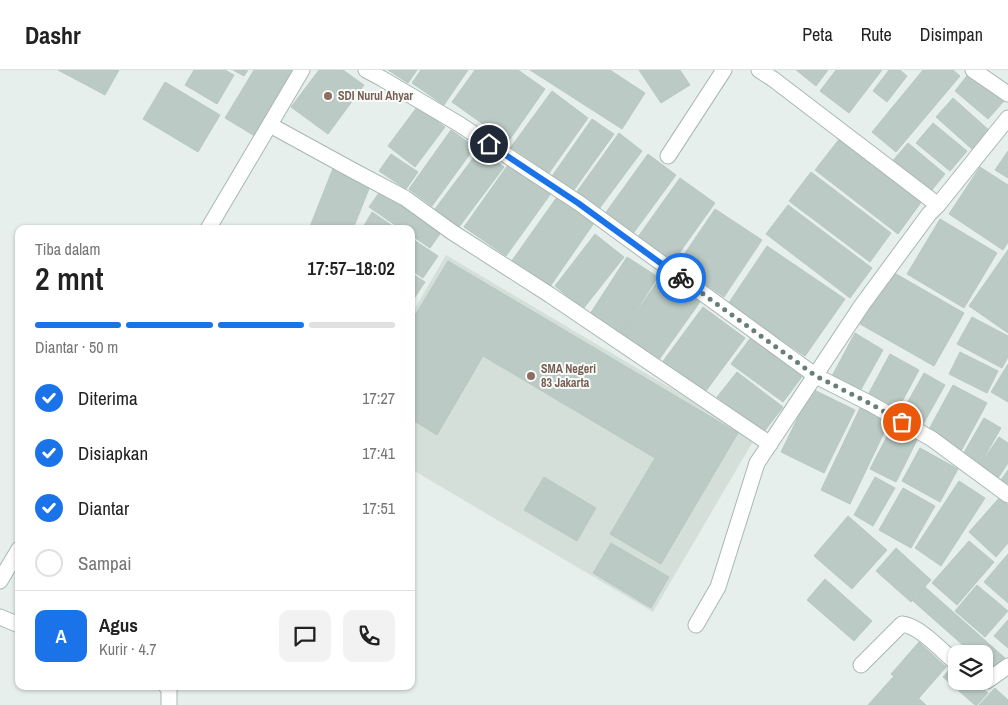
<!DOCTYPE html>
<html lang="id">
<meta charset="utf-8">
<style>
:root{--surface:#fff;--page:#f2f2f2;--text:#222;--muted:#767676;--line:#e0e0e0;--accent:#1a73e8}
body{margin:0;font-family:"Archivo Narrow",sans-serif;background:var(--page);color:var(--text);height:100vh;display:flex;flex-direction:column;font-size:19px;white-space:nowrap}
*{box-sizing:border-box;margin:0}
p{font-size:16px;color:var(--muted)}
.icon{flex:none;width:28px;height:28px;fill:none;stroke:currentColor;stroke-width:2;stroke-linecap:round;stroke-linejoin:round}
.map{position:relative;flex:1;overflow:hidden}
.details{position:absolute;left:15px;top:155px;width:400px;height:465px;display:flex;flex-direction:column;background:var(--surface);border-radius:10px;box-shadow:0 1px 4px #0004}
.details>*{flex:none}
.fabs{position:absolute;left:948px;top:575px;display:grid;gap:10px}
.fabs a{display:grid;place-items:center;width:45px;height:45px;border-radius:10px;background:var(--surface);box-shadow:0 1px 4px #0004;font-size:25px}
.pin{position:absolute;display:grid;place-items:center;width:42px;height:42px;color:#fff;margin:-21px;border:2px solid #fff;border-radius:50%;box-shadow:0 1px 5px #0007}
.courier{position:absolute;display:grid;place-items:center;width:50px;height:50px;margin:-25px;border:4px solid #1a73e8;border-radius:50%;background:#fff;color:#222;box-shadow:0 1px 6px #0007}
.headline em{font-style:normal;font-weight:600}
.headline div{display:flex;flex-direction:column-reverse}
.headline{display:flex;align-items:center;justify-content:space-between;height:85px;padding:0 20px}
h1{font-size:32px;font-weight:600;line-height:38px}
.bar{display:grid;grid-template-columns:repeat(4,1fr);gap:8px 5px;align-content:center;height:60px;padding:0 20px}
.bar i{height:6px;border-radius:4px;background:var(--line)}
.bar .active{background:var(--accent)}
.bar p{grid-column:span 4}
.line{display:flex;align-items:center;gap:12px;padding:0 20px;border-top:1px solid var(--line)}
.line div{flex:1}
.round{display:grid;place-items:center;flex:none;width:52px;height:52px;border-radius:10px;background:var(--page)}
ol{padding:0 20px;list-style:none}
li{display:flex;align-items:center;gap:15px;height:55px}
li p{margin-inline-start:auto}
li .icon{padding:5px;border-radius:50%;background:var(--accent);color:#fff;stroke-width:4}
li:last-child{color:var(--muted)}
li i{width:28px;height:28px;border:2px solid var(--line);border-radius:50%}
header{display:flex;align-items:center;gap:30px;box-sizing:border-box;height:70px;padding:0 25px;background:var(--surface);border-bottom:1px solid var(--line)}
header strong{font-size:24px}
nav{display:flex;gap:28px;margin-inline-start:auto;font-size:18px}
.map>svg:first-child{display:block}
.built{fill:#d4dfda}
.building{fill:#bbcac4;stroke:#b8c9c2}
.lines{fill:none;stroke-linecap:round;stroke-linejoin:round}
.lane-casing{stroke:#a8b8b2;stroke-width:17}
.street-casing{stroke:#a8b8b2;stroke-width:17}
.lane{stroke:#fff;stroke-width:15}
.street{stroke:#fff;stroke-width:15}
.done{stroke:#687f78;stroke-width:5;stroke-dasharray:0 9}
.route{stroke:#1a73e8;stroke-width:6}
.education-dot{fill:#8d6e63;stroke:#f7fbf9;stroke-width:2}
.labels{text-anchor:middle;dominant-baseline:central;stroke-width:4;stroke-linejoin:round;paint-order:stroke}
.education-label{font-size:12px;font-weight:bold;fill:#785e54;stroke:#f7fbf9;text-anchor:start}
</style>
<header>
<strong>Dashr</strong>
<nav><a>Peta</a><a>Rute</a><a>Disimpan</a></nav>
</header>
<div class="map">
<svg width="1008" height="635" viewBox="0 0 1008 635">
<rect width="100%" height="100%" fill="#e6efeb"/>
<path class="built" d="M446 185 755 368 653 542 411 399V245Z"/>
<g class="building">
<path d="M58 0H119L105 25Z"/>
<path d="M194 0H225L234 5 217 34 185 15Z"/>
<path d="M233 0H248L244 6Z"/>
<path d="M254 0H298L258 68 225 48Z"/>
<path d="M319 0H343L364 15 328 64 291 37Z"/>
<path d="M388 0H417L408 13Z"/>
<path d="M421 0H468L444 35 412 13Z"/>
<path d="M475 0H518L545 19 508 72 452 32Z"/>
<path d="M530 0H610L645 23 622 59Z"/>
<path d="M639 0H680L690 15 661 33Z"/>
<path d="M796 0H828L816 16Z"/>
<path d="M836 0H882L849 43 820 21Z"/>
<path d="M889 0H900L907 6 887 32 873 21Z"/>
<path d="M923 0H953L960 6 896 82 872 62Z"/>
<path d="M970 2 1004 31 988 49 955 21Z"/>
<path d="M165 12 220 45 198 82 143 49Z"/>
<path d="M552 21 588 48 549 103 511 77Z"/>
<path d="M953 28 990 61 973 80 936 47Z"/>
<path d="M417 37 445 57 415 97 388 76Z"/>
<path d="M592 49 614 64 571 124 550 109Z"/>
<path d="M933 53 967 81 950 101 916 73Z"/>
<path d="M451 60 475 77 432 136 409 119Z"/>
<path d="M619 63 642 81 599 139 576 123Z"/>
<path d="M840 68 922 131 898 164 815 100Z"/>
<path d="M908 73 945 104 927 126 890 94Z"/>
<path d="M480 79 504 97 459 157 435 139Z"/>
<path d="M1008 81V108L995 100Z"/>
<path d="M391 84 418 102 406 119 379 101Z"/>
<path d="M648 84 676 105 632 165 604 145Z"/>
<path d="M510 92 552 122 506 186 464 157Z"/>
<path d="M334 96 372 111 353 159H309Z"/>
<path d="M980 97 1008 115V172L1003 180 949 144Z"/>
<path d="M811 102 891 163 870 192 789 131Z"/>
<path d="M680 108 715 133 670 196 635 171Z"/>
<path d="M381 120 442 161 430 178 411 165V159H401L369 137Z"/>
<path d="M557 127 594 153 549 218 511 192Z"/>
<path d="M788 135 872 198 850 228 766 164Z"/>
<path d="M715 139 762 170 724 227 677 195Z"/>
<path d="M372 142 397 159H362Z"/>
<path d="M940 149 997 183 964 238 907 204Z"/>
<path d="M595 164 624 187 583 239 555 216Z"/>
<path d="M411 168 438 186 423 208 411 200Z"/>
<path d="M767 176 845 229 805 286 728 234Z"/>
<path d="M1008 180V263L969 236Z"/>
<path d="M627 187 658 207 621 264 590 244Z"/>
<path d="M448 191 738 363 661 494 610 464 655 388 483 286 437 365 411 349V252Z"/>
<path d="M891 201 964 243 934 296 860 254Z"/>
<path d="M411 203 425 212 411 233Z"/>
<path d="M662 205 700 232 658 291 621 264Z"/>
<path d="M703 237 745 268 703 325 661 294Z"/>
<path d="M972 247 1008 266V287L1002 298 957 274Z"/>
<path d="M855 263 883 280 859 323 831 308Z"/>
<path d="M752 266 804 304 783 332 731 294Z"/>
<path d="M960 282 998 301 987 323 949 304Z"/>
<path d="M890 284 919 300 898 339 869 323Z"/>
<path d="M1008 294V332L991 322Z"/>
<path d="M737 302 783 337 763 363 717 327Z"/>
<path d="M924 303 945 315 922 356 901 344Z"/>
<path d="M953 315 987 333 961 381 927 363Z"/>
<path d="M812 319 855 340 824 403 781 382Z"/>
<path d="M860 338 889 352 850 434 821 420Z"/>
<path d="M984 348 1001 358 979 396 962 386Z"/>
<path d="M893 355 918 368 896 412 870 399Z"/>
<path d="M999 367 1008 373V393L998 408 979 396Z"/>
<path d="M920 378 958 399 940 432 902 411Z"/>
<path d="M1008 400V415L1001 410Z"/>
<path d="M544 407 596 438 577 471 524 440Z"/>
<path d="M875 407 895 418 873 456 854 445Z"/>
<path d="M959 411 985 428 941 496 915 478Z"/>
<path d="M903 418 935 436 911 478 879 460Z"/>
<path d="M1000 427 1008 435V473L996 487 969 462Z"/>
<path d="M848 446 887 480 852 519 814 486Z"/>
<path d="M969 471 994 492 957 535 932 513Z"/>
<path d="M611 473 669 507 651 538 593 503Z"/>
<path d="M896 478 931 510 911 532 876 501Z"/>
<path d="M1008 484V533L984 512Z"/>
<path d="M825 509 872 551 854 571 807 530Z"/>
<path d="M977 515 1008 541 985 567 955 541Z"/>
<path d="M925 517 1005 588 993 602 984 593V584H973L913 531Z"/>
<path d="M1008 550V578L994 566Z"/>
<path d="M919 572 946 597 919 628 891 604Z"/>
<path d="M954 594 956 595V611H974L988 623 977 635H975L943 607Z"/>
<path d="M894 606 926 635H868Z"/>
<path d="M995 618 1008 630V635H979Z"/>
</g>
<g class="lines">
<defs>
<g id="lane">
<path d="M973 0 1008 24"/>
<path d="M668 86 724 0"/>
<path d="M696 555 718 517 757 393"/>
</g>
<g id="street">
<path d="M366 0 381 8 459 54 579 133 816 306 871 334 932 369 1008 425"/>
<path d="M759 0 773 9 938 135"/>
<path d="M270 55 354 101 405 128 452 162 550 225 770 374"/>
<path d="M208 159 302 0"/>
<path d="M757 393 862 235 929 144 938 135 1008 48"/>
<path d="M0 511 19 479"/>
<path d="M0 547 19 555"/>
<path d="M861 595 902 554C920 556 942 581 956 593"/>
<path d="M980 611H987L1008 596"/>
<path d="M166 616 169 617V635"/>
</g>
</defs>
<use href="#lane" class="lane-casing"/>
<use href="#street" class="street-casing"/>
<use href="#lane" class="lane"/>
<use href="#street" class="street"/>
</g>
<g class="lines">
<path class="done" d="M681 208 816 306 871 334 902 352"/>
<path class="route" d="M489 74 578 133 681 208"/>
</g>
<g class="education-dot">
<circle cx="328" cy="26" r="5"/>
<circle cx="531" cy="306" r="5"/>
</g>
<g class="labels">
<g class="education-label">
<text x="338" y="26">SDI Nurul Ahyar</text>
<text x="541" y="299">SMA Negeri<tspan x="541" dy="14">83 Jakarta</tspan></text>
</g>
</g>
</svg>
<div class="fabs">
<a><svg class="icon" aria-label="layers" viewBox="0 0 24 24"><path d="M12 4l9 5-9 5-9-5zM3 14l9 5 9-5"/></svg></a>
</div>
<div class="pin" style="left:902px;top:352px;background:#ea580c"><svg class="icon" aria-label="bag" viewBox="0 0 24 24"><path d="M5 8h14l-1 12H6zM9 8a3 3 0 0 1 6 0"/></svg></div>
<div class="pin" style="left:489px;top:74px;background:#1f2937"><svg class="icon" aria-label="home" viewBox="0 0 24 24"><path d="M3 11l9-7 9 7M6 9v11h12V9"/></svg></div>
<div class="courier" style="left:681px;top:208px"><svg class="icon" aria-label="bike" viewBox="0 0 24 24"><circle cx="6" cy="16" r="4"/><circle cx="18" cy="16" r="4"/><path d="M6 16l4-8h5l3 8M10 8l3 8H6M13 5h3"/></svg></div>
<section class="details">
<div class="headline"><div><h1>2 mnt</h1><p>Tiba dalam</p></div><em>17:57–18:02</em></div>
<div class="bar"><i class="active"></i><i class="active"></i><i class="active"></i><i></i><p>Diantar · 50 m</p></div>
<ol>
<li><svg class="icon" aria-label="check" viewBox="0 0 24 24"><path d="M5 12l5 5 9-10"/></svg>Diterima<p>17:27</p></li>
<li><svg class="icon" aria-label="check" viewBox="0 0 24 24"><path d="M5 12l5 5 9-10"/></svg>Disiapkan<p>17:41</p></li>
<li><svg class="icon" aria-label="check" viewBox="0 0 24 24"><path d="M5 12l5 5 9-10"/></svg>Diantar<p>17:51</p></li>
<li><i></i>Sampai</li>
</ol>
<div class="line" style="height:90px"><b class="round" style="background:var(--accent);color:#fff">A</b><div><b>Agus</b><p>Kurir · 4.7</p></div><a class="round"><svg class="icon" aria-label="chat" viewBox="0 0 24 24"><path d="M4 5h16v11H9l-5 4z"/></svg></a><a class="round"><svg class="icon" aria-label="phone" viewBox="0 0 24 24"><path d="M5 4h4l2 5-3 2q2 4 5 5l2-3 5 2v4C11 20 4 13 5 4z"/></svg></a></div>
</section>
</div>
